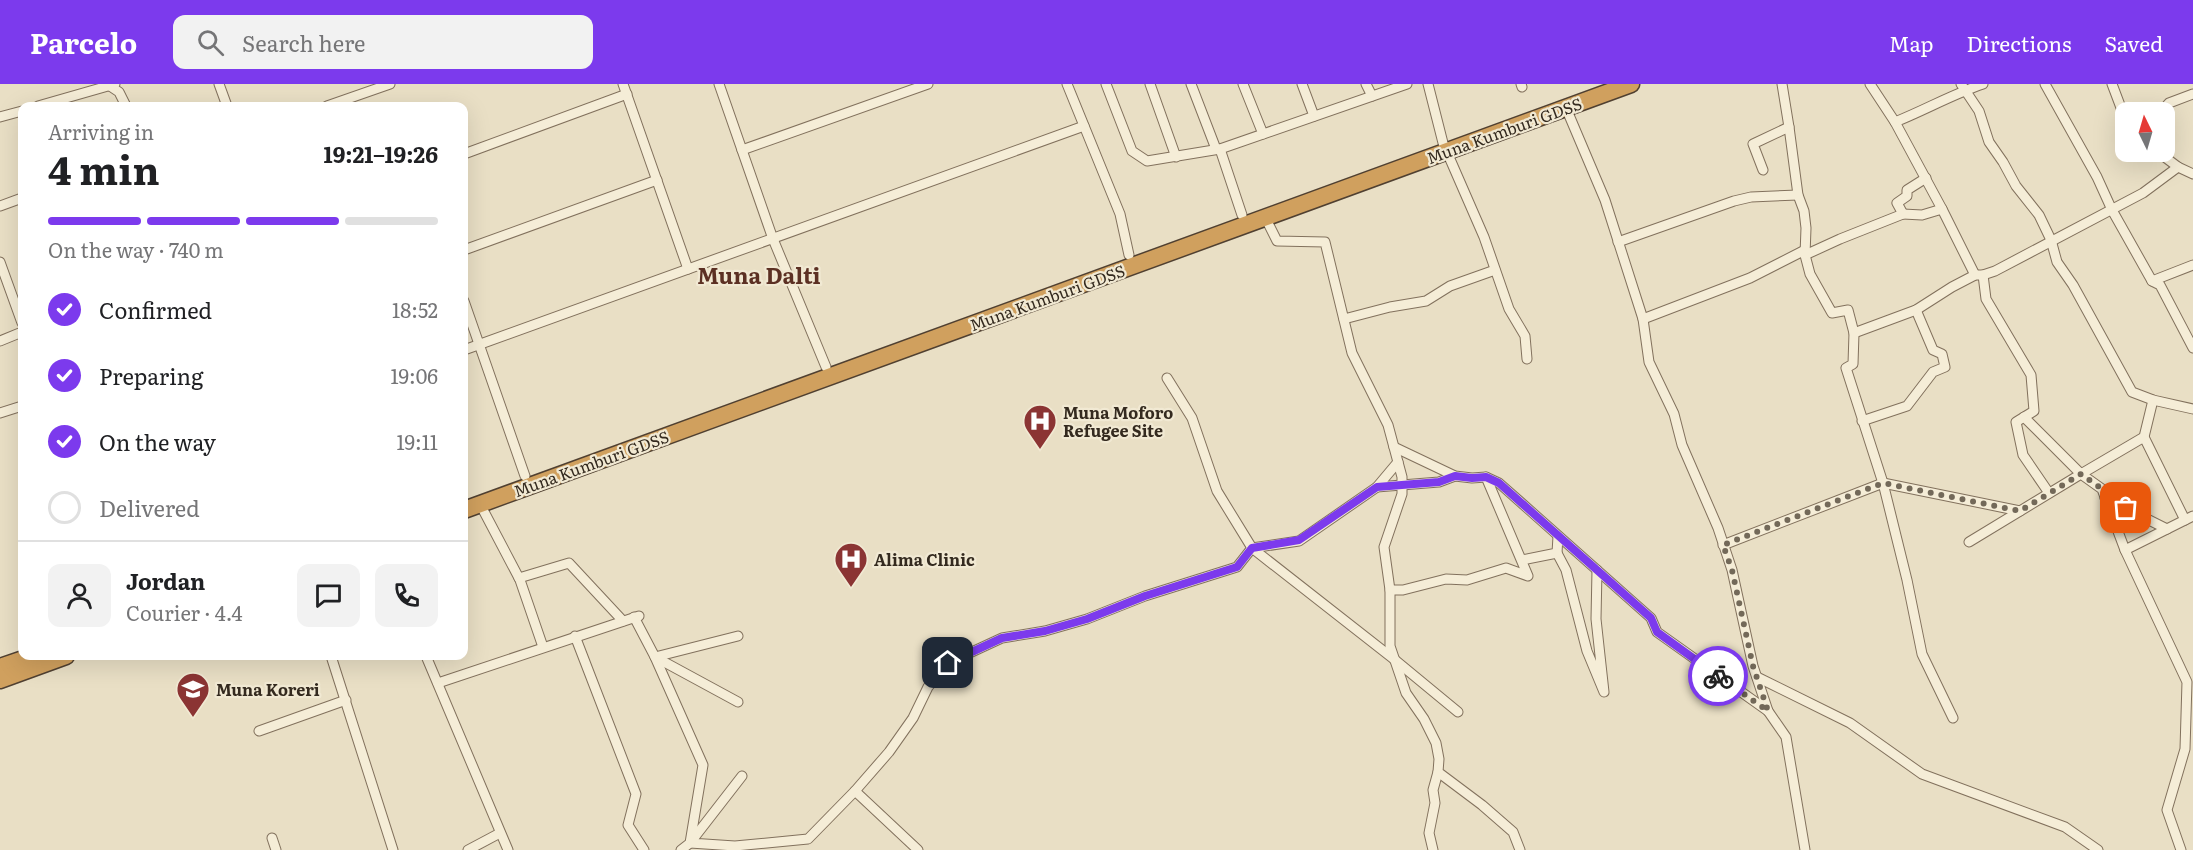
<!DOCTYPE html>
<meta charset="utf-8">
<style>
:root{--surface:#fff;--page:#f2f2f2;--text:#202124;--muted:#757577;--line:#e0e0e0;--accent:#7c3aed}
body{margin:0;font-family:Literata,serif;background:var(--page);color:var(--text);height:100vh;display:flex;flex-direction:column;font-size:22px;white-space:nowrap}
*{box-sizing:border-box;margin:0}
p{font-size:20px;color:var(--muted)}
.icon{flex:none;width:33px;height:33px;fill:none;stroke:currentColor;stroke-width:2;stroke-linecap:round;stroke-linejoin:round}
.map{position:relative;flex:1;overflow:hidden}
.panel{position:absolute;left:18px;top:18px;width:450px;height:558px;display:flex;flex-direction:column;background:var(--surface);border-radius:12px;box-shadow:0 6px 24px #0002}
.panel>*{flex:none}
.needle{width:39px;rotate:355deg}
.tools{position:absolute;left:2115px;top:18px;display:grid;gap:12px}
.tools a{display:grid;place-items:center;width:60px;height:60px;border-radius:12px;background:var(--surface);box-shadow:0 6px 24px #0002;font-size:30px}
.pin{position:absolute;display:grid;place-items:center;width:51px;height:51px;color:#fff;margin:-26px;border-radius:12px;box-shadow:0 3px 9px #0006}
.courier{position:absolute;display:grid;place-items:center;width:60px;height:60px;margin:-30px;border:4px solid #7c3aed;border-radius:50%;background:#fff;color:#222;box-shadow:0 2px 8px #0007}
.summary em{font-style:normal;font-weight:700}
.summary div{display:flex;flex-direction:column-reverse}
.summary{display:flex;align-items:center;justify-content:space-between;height:102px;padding:0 30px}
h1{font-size:39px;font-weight:700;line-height:45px}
.bar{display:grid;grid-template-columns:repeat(4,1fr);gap:9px 6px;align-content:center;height:72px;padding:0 30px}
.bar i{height:8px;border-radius:4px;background:var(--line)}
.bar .selected{background:var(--accent)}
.bar p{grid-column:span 4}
.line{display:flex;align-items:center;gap:15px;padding:0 30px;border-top:2px solid var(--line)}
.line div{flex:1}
.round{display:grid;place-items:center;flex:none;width:63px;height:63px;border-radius:12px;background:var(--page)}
ol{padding:0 30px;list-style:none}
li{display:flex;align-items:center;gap:18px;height:66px}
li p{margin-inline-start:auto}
li .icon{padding:6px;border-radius:50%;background:var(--accent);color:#fff;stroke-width:4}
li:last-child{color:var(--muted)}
li i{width:33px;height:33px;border:3px solid var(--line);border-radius:50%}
header{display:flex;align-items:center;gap:36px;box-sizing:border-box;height:84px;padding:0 30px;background:var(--accent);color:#fff}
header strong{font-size:28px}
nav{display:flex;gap:33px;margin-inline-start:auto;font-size:21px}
.search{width:420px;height:54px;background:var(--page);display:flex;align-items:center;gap:15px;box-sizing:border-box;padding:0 21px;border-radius:12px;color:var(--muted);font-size:22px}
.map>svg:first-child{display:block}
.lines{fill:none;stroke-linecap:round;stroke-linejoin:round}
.street-casing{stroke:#82715d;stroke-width:11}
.highway-casing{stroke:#504031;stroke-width:19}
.street{stroke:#f5edd7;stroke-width:9}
.highway{stroke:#d0a05e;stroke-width:16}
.done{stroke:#736959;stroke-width:6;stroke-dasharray:0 10.8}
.route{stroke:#7c3aed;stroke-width:8}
.labels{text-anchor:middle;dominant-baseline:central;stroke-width:4.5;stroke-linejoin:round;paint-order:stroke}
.street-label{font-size:16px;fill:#342a1f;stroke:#f1e9d3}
.poi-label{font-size:16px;font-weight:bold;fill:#342a1f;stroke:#f1e9d3;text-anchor:start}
.district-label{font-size:22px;font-weight:bold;fill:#5c3023;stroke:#f1e9d3}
</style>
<header>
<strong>Parcelo</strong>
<div class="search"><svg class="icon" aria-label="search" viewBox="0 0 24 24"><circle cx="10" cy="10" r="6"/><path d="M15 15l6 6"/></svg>Search here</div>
<nav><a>Map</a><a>Directions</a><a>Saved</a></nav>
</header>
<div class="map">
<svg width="2193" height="766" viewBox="0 0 2193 766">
<rect width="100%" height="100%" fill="#e9dfc5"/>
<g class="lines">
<defs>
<g id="street">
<path d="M107 0 119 8 126 22"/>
<path d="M219 0 227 22"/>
<path d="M623 0 688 185"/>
<path d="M719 0 773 155 826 283"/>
<path d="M1067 0 1120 130 1129 171"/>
<path d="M1106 0 1132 67 1147 77 1220 65 1407 0"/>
<path d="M1150 0 1176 73"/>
<path d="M1191 0 1216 65"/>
<path d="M1243 0 1263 50"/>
<path d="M1302 0 1314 32"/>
<path d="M1366 0 1372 12"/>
<path d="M1428 0 1443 59 1484 153 1509 225 1525 252 1527 275"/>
<path d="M1521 0 1522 3"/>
<path d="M1782 0 1789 43"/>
<path d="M1870 0 1895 38"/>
<path d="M1961 0 1979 27 1989 58 2003 78 2016 102 2039 131 2051 156 2057 178 2073 201 2132 308 2153 316 2193 325"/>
<path d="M2045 0 2097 93 2112 126 2152 197 2160 201 2193 264"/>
<path d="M2112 0 2126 37"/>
<path d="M38 22 115 0"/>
<path d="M327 22 390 0"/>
<path d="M1566 24 1605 116 1643 235 1649 278 1674 330 1682 361 1718 444 1732 486 1753 582 1768 627 1786 653 1805 766"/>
<path d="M2161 28 2169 19 2193 10"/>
<path d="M0 33 22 27"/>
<path d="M1220 65 1242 131"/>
<path d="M742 66 928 0"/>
<path d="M2158 68 2178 83 2193 90"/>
<path d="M464 70 627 10"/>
<path d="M1763 86 1753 60 1789 43 1798 111 1804 127 1806 144 1805 171 1810 190 1832 229 1848 226 1854 249 1853 280 1846 284 1883 399 1907 496 1922 570 1953 634"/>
<path d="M0 122 22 114"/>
<path d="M1903 130 1922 131 1942 125"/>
<path d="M1265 133 1277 157 1325 158 1352 269 1388 341 1402 393V410L1384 463 1390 506V562L1406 609 1424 635 1436 659 1439 675 1438 688 1482 721 1513 748 1520 766"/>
<path d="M1618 158 1734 117 1751 113 1798 111"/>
<path d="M464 166 657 96"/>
<path d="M1805 171 1840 155 1903 130 1897 119 1907 112V106L1926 94"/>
<path d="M0 178 22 239"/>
<path d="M1975 191 1942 125 1895 38C1925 26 1953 10 1983 0"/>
<path d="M1983 191 1986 215 2031 291 2034 327 2016 338 2023 371 2049 409"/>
<path d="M2152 197 2193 181"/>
<path d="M464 217 525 392"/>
<path d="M1344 235 1390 223 1426 217 1450 202 1495 186"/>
<path d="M1643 235 1750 194 1805 166"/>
<path d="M1854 249 1916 226 1952 203 1975 191H1983L1995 187 2143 109 2178 83"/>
<path d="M0 257 22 248"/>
<path d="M464 266 1084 42"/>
<path d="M1167 294 1192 334 1217 407 1252 464 1299 457 1377 403 1398 378"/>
<path d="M0 329 22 322"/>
<path d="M2024 333 2081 390 2144 353 2153 316"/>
<path d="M1862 337 1907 322 1933 288 1945 283 1942 270 1933 266 1916 226"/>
<path d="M2144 353 2185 436"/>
<path d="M1394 363 1455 392 1472 394 1486 393 1499 399 1651 534 1657 548 1768 627"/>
<path d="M1377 403 1439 398 1455 392"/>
<path d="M2105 414 2167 445"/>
<path d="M480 420 520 496 543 563"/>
<path d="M1969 458 2081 390 2102 405 2125 466 2187 598 2185 665 2167 726 2181 766"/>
<path d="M1723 461 1883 399 2020 427"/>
<path d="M2125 466 2193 432"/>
<path d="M1557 469 1566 486 1587 567 1604 608 1596 535 1597 486"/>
<path d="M1522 476 1557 469 1558 452"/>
<path d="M519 494 569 479 623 537"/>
<path d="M1390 506H1403L1446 495 1467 496 1506 484 1528 492 1486 393"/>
<path d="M634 533 655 573 738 618"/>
<path d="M575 552 636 710 628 741 644 766"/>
<path d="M331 572 393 766"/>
<path d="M426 572 508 766"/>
<path d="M1757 593 1850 639 1922 690 2065 743 2098 766"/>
<path d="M438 599 639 532"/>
<path d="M259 647 346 616"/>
<path d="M742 692 690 759 735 762 808 755 855 707 889 668 913 634 928 603 948 579 1002 554 1045 547 1087 535 1145 512 1237 483 1252 464 1395 576 1458 628"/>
<path d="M855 707 918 766"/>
<path d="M272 754 276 766"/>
<path d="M468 766 500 749"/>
<path d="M681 766 690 759 703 681 655 573 738 552"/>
<path d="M1433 766 1429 749 1435 719 1433 706 1438 688"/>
</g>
<g id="highway">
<path d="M464 426 1631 0"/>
<path d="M0 583 32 572"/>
<path d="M0 596 66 572"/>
</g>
</defs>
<use href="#street" class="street-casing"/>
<use href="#highway" class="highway-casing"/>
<use href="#street" class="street"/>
<use href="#highway" class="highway"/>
</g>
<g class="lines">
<path class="done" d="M1718 592 1768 627 1753 582 1732 486 1723 461 1883 399 2020 427 2081 390 2102 405 2105 414 2126 424"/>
<path class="route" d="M948 579 1002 554 1045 547 1087 535 1145 512 1237 483 1252 464 1299 456 1377 403 1439 398 1455 392 1472 394 1486 393 1499 399 1651 534 1657 548 1718 592"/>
</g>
<defs>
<symbol id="hospital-pin" viewBox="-11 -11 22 30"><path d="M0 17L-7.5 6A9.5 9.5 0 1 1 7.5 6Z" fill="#8b3433" stroke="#f1e9d3"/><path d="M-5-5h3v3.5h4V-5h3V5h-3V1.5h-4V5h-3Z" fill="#fff"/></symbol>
<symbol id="school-pin" viewBox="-11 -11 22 30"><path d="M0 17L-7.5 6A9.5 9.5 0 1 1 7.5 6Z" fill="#8b3433" stroke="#f1e9d3"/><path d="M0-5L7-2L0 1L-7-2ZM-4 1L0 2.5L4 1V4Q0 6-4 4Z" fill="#fff"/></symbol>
</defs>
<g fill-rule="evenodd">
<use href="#hospital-pin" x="1021" y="318" width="38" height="52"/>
<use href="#hospital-pin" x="832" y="456" width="38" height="52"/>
<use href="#school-pin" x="174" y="586" width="38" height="52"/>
</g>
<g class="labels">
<g class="street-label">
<text transform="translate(1504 46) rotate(-20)">Muna Kumburi GDSS</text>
<text transform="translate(1047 213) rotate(-20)">Muna Kumburi GDSS</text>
<text transform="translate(591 379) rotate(-20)">Muna Kumburi GDSS</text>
</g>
<g class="poi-label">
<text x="1063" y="328">Muna Moforo<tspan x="1063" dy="18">Refugee Site</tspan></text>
<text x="874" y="475">Alima Clinic</text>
<text x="216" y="605">Muna Koreri</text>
</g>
<g class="district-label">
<text x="759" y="190">Muna Dalti</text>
</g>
</g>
</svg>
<div class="tools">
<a><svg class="needle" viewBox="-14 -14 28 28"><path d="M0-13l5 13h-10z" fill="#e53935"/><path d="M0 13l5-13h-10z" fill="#757577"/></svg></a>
</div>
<div class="pin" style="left:2126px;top:424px;background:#ea580c"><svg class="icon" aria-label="bag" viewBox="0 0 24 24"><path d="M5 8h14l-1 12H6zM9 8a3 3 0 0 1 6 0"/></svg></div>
<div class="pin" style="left:948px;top:579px;background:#1f2937"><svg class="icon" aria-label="home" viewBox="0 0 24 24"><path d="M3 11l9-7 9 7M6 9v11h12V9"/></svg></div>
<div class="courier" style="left:1718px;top:592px"><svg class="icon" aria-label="bike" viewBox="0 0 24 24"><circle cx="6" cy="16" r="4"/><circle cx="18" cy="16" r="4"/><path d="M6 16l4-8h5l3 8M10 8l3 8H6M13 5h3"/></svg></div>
<section class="panel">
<div class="summary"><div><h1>4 min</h1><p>Arriving in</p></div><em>19:21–19:26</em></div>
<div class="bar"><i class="selected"></i><i class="selected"></i><i class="selected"></i><i></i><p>On the way · 740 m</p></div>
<ol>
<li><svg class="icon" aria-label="check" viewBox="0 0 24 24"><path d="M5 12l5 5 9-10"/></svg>Confirmed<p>18:52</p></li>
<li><svg class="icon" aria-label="check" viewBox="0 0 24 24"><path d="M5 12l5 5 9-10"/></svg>Preparing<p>19:06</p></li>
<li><svg class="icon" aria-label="check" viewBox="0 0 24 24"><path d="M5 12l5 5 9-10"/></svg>On the way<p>19:11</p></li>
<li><i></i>Delivered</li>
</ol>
<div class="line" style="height:108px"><a class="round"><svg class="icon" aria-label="person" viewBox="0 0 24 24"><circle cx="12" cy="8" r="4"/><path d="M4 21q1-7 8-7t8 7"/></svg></a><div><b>Jordan</b><p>Courier · 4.4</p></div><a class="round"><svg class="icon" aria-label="chat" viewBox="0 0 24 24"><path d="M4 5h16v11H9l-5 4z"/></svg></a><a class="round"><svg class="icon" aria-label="phone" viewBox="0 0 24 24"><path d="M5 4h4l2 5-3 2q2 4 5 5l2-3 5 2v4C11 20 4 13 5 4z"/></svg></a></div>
</section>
</div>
